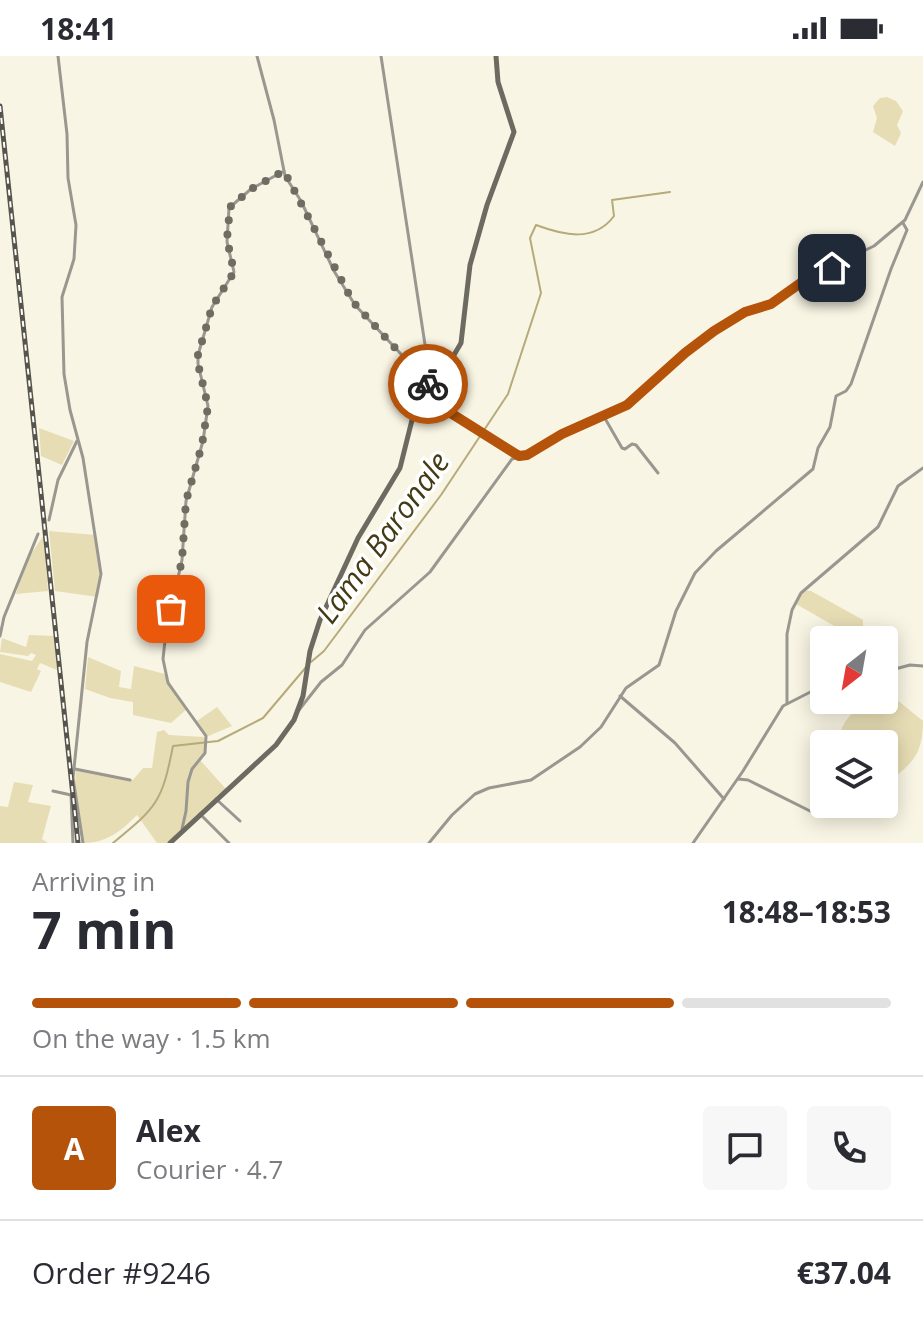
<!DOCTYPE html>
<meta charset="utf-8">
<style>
:root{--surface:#fff;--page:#f7f7f7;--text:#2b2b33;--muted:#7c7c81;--line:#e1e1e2;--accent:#b45309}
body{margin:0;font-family:"Open Sans",sans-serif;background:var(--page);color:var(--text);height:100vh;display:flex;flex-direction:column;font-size:30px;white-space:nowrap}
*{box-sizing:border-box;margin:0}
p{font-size:26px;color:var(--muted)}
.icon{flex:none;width:44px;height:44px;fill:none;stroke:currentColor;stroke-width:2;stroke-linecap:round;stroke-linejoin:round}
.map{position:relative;height:787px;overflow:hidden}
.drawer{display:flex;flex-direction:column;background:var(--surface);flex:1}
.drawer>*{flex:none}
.needle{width:52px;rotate:211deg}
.controls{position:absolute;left:810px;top:570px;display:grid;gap:16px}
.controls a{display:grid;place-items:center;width:88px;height:88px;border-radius:8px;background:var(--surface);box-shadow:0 4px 20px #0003;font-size:40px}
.pin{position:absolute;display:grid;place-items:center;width:68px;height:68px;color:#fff;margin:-34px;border-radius:16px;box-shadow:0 4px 12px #0006}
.courier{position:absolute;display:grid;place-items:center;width:80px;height:80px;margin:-40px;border:6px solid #b45309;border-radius:50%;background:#fff;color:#222;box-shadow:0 2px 10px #0007}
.head em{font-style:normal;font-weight:700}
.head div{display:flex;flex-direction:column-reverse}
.head{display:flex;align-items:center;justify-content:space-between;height:136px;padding:0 32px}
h1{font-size:52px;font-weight:700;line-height:60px}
.bar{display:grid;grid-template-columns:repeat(4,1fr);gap:12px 8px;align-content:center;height:96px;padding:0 32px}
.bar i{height:10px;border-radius:6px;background:var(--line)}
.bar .current{background:var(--accent)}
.bar p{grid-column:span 4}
.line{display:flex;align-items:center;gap:20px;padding:0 32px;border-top:2px solid var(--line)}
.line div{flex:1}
.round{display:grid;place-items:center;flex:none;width:84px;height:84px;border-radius:8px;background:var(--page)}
.status{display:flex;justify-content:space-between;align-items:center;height:56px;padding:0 40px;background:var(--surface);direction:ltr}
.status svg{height:22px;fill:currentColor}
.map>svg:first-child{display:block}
.green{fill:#e7ddb5}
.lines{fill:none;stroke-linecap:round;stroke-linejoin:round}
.stream{stroke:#b6aa7a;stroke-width:2}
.minor{stroke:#999790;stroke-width:3}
.secondary{stroke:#6d6b61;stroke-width:5}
.rail-casing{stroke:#57544b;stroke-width:5}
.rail{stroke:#fff;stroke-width:2;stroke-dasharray:6;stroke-linecap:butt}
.done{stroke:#6f6c62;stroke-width:8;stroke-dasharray:0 14.4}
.route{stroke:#b45309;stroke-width:10}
.labels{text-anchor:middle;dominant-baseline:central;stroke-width:7;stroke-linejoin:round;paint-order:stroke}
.water-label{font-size:30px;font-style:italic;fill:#443a13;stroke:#fff}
</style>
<div class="status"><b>18:41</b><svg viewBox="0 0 49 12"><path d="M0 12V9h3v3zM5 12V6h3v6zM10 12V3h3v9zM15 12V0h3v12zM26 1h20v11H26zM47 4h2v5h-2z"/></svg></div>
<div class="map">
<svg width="923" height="787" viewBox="0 0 923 787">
<rect width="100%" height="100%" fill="#f9f5e4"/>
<g class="green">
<path d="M887 41 896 45 903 55 897 69 901 77 895 90 873 76 877 62 873 50 880 42Z"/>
<path d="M39 372 74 385 62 409 41 400Z"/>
<path d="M49 475 96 479 101 521 98 541 55 535Z"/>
<path d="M44 479 48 535 16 538 26 505Z"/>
<path d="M803 534 811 535 863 564V572L859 580 843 575 796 548Z"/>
<path d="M29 579 54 580 57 614 40 607 37 613 41 615 31 636 0 626V598L32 605 36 599 31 597 28 600 0 596 2 582 26 591Z"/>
<path d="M88 601 121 615 119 631 131 633 134 610 165 618 187 653 171 667 133 659V646L110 642 85 633Z"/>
<path d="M884 643H896L923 665C923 700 911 709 884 729V688H847L841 675C847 656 866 646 884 643Z"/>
<path d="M217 651 232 670 206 681 197 665Z"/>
<path d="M164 674 169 679 204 681V699L200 704 226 733 170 787H157L137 759C121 775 107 787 83 787L75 727 76 713 133 724 143 712H152L157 676Z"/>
<path d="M14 726 33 729 28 746 51 750 42 783 48 787H0V750L8 751Z"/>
</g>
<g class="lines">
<g class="stream">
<path d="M311 606 324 595 441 439 508 338 541 237 530 182 536 169C563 179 594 187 614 160L612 144 670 136"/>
<path d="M113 787C157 751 162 746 173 690L218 685 263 662 307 610"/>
</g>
<g class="minor">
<path d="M58 0 67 78 68 122 76 169 74 203 62 241 64 318 70 354 83 402 101 518 87 586 73 722 83 787"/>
<path d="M257 0 274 64 285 120 301 145 334 215 355 249 430 329"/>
<path d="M381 0 431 328"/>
<path d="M422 339 517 399"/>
<path d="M603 359 622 392 625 393 632 388 636 389 658 417"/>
<path d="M49 464 58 424 77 385"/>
<path d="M0 580 4 561 38 478"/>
<path d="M884 616 910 609 923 610"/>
<path d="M620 640 675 687 724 743"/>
<path d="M787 647V578L792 554 801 537 878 471 898 430 923 412"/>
<path d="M299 654 321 626 342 609 365 574 430 516 512 403 527 399 562 378 627 349 692 291 723 269 745 256 768 249 809 221 874 190 905 164 923 126"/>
<path d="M75 713 130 724"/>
<path d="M738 723 748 724 814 757 839 748"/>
<path d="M53 735 71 739 73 787"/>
<path d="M216 743 240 765"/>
<path d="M200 758 229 787"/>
<path d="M182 773 186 755 188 726 192 713 205 697 206 680 168 627 163 603 166 575 182 504 186 445 203 385 208 350 198 308V299L212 251 234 216 227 186 229 152 251 133 284 115"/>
<path d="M429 787 452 759 475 738 489 732 531 724 580 691 601 671 626 632 659 609 676 555 695 517 716 495 813 413 818 392 830 371 836 340 846 335 851 328 891 213 907 174 903 167"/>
<path d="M693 787 743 715 783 650 824 629"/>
</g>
<path class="secondary" d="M170 787 276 689 294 664 303 640 310 595 320 564 358 482 400 412 412 364 420 343 451 304 461 287 470 209 487 149 514 76 498 26 496 0"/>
<defs>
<path id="rail" d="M0 50 78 787"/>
</defs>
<use href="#rail" class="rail-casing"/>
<use href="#rail" class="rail"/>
</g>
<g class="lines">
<path class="done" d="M171 553 182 504 186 445 202 389 208 350 198 308V299L212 251 234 216 227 183 230 151 251 133 284 115 353 246 428 328"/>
<path class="route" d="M428 328 430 330 422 339 519 400 527 399 562 378 627 349 685 297 714 275 745 256 771 248 809 221 832 212"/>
</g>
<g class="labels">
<g class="water-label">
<text transform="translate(382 481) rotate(-54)">Lama Baronale</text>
</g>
</g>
</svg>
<div class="controls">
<a><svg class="needle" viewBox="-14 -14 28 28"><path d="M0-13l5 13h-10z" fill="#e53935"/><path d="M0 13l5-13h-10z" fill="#7c7c81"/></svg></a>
<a><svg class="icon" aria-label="layers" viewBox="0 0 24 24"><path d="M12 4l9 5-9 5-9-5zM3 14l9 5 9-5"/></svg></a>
</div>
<div class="pin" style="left:171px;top:553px;background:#ea580c"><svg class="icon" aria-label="bag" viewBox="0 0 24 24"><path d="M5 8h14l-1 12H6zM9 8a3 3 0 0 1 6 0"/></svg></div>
<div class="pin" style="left:832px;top:212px;background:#1f2937"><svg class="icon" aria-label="home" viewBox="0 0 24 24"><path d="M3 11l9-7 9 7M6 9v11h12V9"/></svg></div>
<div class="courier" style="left:428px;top:328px"><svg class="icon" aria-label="bike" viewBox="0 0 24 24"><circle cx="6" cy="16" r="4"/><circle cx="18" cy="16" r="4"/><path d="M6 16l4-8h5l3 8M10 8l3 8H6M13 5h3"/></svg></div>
</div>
<section class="drawer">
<div class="head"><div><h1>7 min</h1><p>Arriving in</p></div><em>18:48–18:53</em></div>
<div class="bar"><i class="current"></i><i class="current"></i><i class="current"></i><i></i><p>On the way · 1.5 km</p></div>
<div class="line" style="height:144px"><b class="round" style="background:var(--accent);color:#fff">A</b><div><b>Alex</b><p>Courier · 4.7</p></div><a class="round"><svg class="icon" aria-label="chat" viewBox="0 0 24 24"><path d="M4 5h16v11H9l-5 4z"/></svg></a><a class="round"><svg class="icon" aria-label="phone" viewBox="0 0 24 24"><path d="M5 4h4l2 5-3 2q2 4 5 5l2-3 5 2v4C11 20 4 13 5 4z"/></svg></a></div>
<div class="line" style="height:104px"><div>Order #9246</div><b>€37.04</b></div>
</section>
